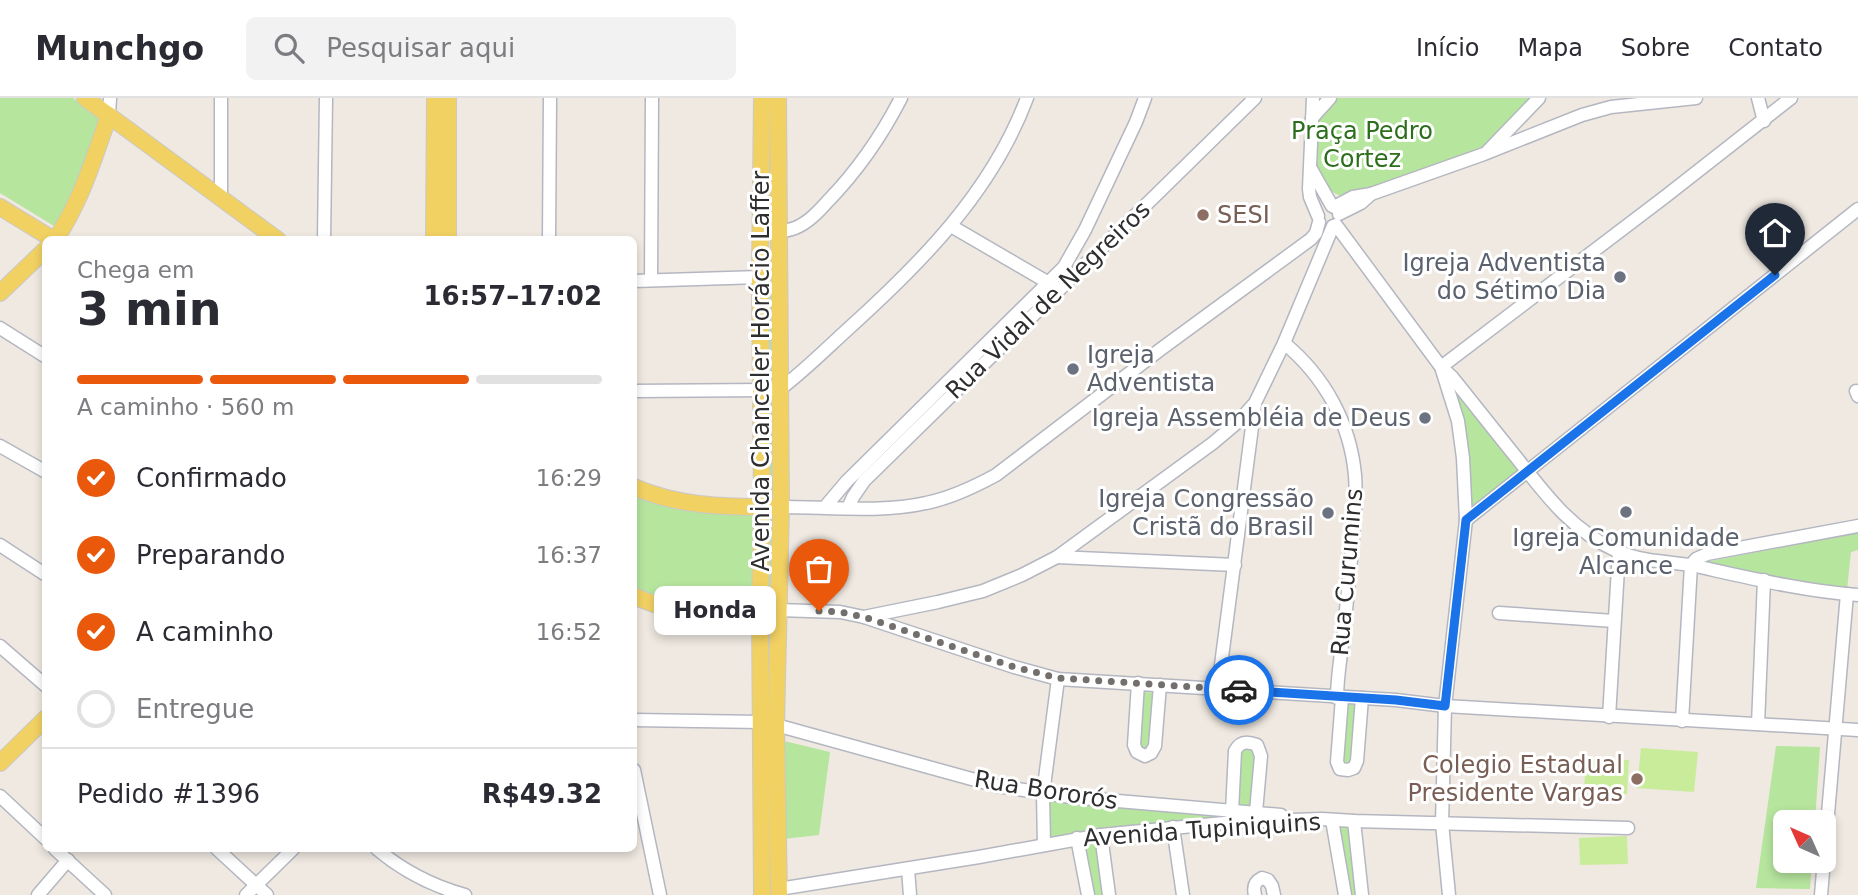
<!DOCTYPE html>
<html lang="pt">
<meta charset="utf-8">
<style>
:root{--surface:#fff;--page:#f2f2f3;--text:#2b2b33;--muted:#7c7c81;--line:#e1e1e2;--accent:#ea580c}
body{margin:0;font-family:"DejaVu Sans",sans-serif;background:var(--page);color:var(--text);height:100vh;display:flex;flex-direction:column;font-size:26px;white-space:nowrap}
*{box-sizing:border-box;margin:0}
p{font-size:23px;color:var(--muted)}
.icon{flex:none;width:38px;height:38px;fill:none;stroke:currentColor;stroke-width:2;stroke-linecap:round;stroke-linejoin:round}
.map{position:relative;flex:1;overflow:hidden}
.sheet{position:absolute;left:42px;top:138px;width:595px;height:616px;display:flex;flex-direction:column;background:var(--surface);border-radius:10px;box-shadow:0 4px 10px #0003}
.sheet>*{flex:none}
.needle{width:46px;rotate:315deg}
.controls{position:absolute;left:1773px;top:712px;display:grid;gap:14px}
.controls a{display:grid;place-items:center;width:63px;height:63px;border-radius:10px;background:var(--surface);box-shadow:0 4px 10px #0003;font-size:35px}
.pin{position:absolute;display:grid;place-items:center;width:60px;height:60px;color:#fff;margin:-72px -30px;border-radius:50% 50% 50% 0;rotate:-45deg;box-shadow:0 0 7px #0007}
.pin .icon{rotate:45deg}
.courier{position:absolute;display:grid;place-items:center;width:70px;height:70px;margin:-35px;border:5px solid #1a73e8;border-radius:50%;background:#fff;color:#222;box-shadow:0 2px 9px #0007}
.bubble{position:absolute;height:49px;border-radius:10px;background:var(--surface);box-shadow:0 4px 10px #0003;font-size:23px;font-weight:700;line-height:49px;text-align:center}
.head em{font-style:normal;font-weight:700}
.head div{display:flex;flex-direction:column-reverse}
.head{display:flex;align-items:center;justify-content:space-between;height:119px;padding:0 35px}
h1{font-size:46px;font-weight:700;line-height:52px}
.bar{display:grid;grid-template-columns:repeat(4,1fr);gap:10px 7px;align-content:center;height:84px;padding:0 35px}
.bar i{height:9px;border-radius:5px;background:var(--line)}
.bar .selected{background:var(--accent)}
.bar p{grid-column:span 4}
.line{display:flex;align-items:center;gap:18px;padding:0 35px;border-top:2px solid var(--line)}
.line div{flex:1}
ol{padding:0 35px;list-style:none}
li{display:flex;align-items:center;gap:21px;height:77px}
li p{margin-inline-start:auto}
li .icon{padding:7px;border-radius:50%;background:var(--accent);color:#fff;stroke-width:4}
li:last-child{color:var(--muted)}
li i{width:38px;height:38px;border:4px solid var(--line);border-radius:50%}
header{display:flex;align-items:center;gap:42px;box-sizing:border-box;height:98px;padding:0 35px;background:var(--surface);border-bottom:2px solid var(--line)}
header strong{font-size:33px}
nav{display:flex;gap:38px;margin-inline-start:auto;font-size:24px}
.search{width:490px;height:63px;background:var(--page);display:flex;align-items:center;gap:18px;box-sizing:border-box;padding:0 24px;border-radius:10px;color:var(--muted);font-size:26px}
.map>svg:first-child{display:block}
.green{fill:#b6e59e}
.pitch{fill:#c9ec9a}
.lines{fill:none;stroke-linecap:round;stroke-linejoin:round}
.minor-casing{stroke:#b4b7c1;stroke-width:15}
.major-casing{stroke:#c9c9c9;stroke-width:18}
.minor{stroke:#fff;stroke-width:12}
.major{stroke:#f2d163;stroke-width:16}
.done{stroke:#726f6d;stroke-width:7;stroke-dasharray:0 12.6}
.route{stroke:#1a73e8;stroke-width:9}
.education-dot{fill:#8d6e63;stroke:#fff;stroke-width:2.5}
.worship-dot{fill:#6b7280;stroke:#fff;stroke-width:2.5}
.labels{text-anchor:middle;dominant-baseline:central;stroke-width:6;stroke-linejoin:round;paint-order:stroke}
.park-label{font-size:24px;fill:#2c6e1b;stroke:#fff}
.education-label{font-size:24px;fill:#785e54;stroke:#fff;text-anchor:start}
.worship-label{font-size:24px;fill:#5b616d;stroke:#fff;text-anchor:end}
.street-label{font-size:24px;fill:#2e2e2e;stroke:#fff}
</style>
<header>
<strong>Munchgo</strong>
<div class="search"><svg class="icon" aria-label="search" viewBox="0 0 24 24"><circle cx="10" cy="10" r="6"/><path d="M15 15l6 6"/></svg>Pesquisar aqui</div>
<nav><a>Início</a><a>Mapa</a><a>Sobre</a><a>Contato</a></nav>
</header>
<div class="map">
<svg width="1858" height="797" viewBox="0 0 1858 797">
<rect width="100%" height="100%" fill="#efe9e1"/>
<g class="green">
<path d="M0 0H73L99 19 78 100 54 128 0 95Z"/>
<path d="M1335 0H1535L1483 51 1347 99C1313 95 1310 49 1319 22 1322 14 1330 7 1335 0Z"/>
<path d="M767 197H771L772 275H768Z"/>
<path d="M1454 286 1523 374 1470 413Z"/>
<path d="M773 294V393L769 394 768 295Z"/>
<path d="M634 394 760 415 755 508 695 510 634 496Z"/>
<path d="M769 418H773L771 505H767Z"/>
<path d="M1858 435V452L1851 454 1847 492 1700 465Z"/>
<path d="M1139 594 1159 595 1153 650 1138 653Z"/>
<path d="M1342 606 1361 607 1356 663 1341 669Z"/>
<path d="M784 643 830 654 819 737 783 741Z"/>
<path d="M1776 648 1820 649 1815 724H1785V763H1812L1810 791 1756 790Z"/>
<path d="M1241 649 1257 651 1250 711 1233 710Z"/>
<path d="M1044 701 1230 718 1098 730 1107 797H1089L1078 736 1045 743Z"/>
<path d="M1351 728 1359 797H1347L1338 729Z"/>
</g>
<g class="pitch">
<path d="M1641 650 1698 654 1694 694 1637 690Z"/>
<path d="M1586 660 1629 662 1627 696 1584 694Z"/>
<path d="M1627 738 1628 766 1580 767 1579 740Z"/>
</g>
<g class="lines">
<defs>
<g id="minor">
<path d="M1313 0 1309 91 1310 99 1318 118"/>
<path d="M1758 0 1764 23"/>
<path d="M109 17 110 0"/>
<path d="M1312 20 1330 0"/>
<path d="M1488 53 1539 0"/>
<path d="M1311 71 1332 108"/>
<path d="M221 100V0"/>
<path d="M1334 109 1353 99 1371 96 1484 56 1582 17 1611 9 1696 0"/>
<path d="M1339 116 1361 105 1371 96"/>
<path d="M1336 127 1441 269 1452 279C1473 305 1494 332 1516 359 1545 396 1572 433 1617 453 1640 463 1667 464 1691 467L1696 461 1707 456 1858 428"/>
<path d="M951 128 1054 188"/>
<path d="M779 133C784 133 790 132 795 130 808 125 819 113 828 103 859 71 881 39 901 0"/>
<path d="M324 142 326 0"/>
<path d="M549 142 550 0"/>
<path d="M651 182 652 0"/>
<path d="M634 183 760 179"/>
<path d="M0 230 46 259"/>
<path d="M1284 245C1324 278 1350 324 1355 377 1357 401 1354 427 1352 451 1349 483 1346 515 1342 547 1340 564 1337 582 1337 600"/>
<path d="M1441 269 1666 98 1791 0"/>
<path d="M1442 272 1458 323 1463 360 1466 422 1445 608 1442 725 1449 797"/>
<path d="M634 293 779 292C803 274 825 252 848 231 920 166 992 94 1027 0"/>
<path d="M1856 293 1858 298"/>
<path d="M0 348 46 374"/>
<path d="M781 409C827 409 882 415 926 405 951 400 974 389 996 377L1161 251 1311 141 1316 135 1319 124"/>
<path d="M825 409 847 383 1064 169 1085 132 1136 24 1145 0"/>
<path d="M848 410 853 399 864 383 1255 0"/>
<path d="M1466 422 1858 111"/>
<path d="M0 447 46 477"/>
<path d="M1057 459 1235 467"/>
<path d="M778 512 840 514 864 519 1014 569 1058 581 1396 602 1445 608 1858 632"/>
<path d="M1499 515 1614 523"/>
<path d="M864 519 938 504 983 493 1022 477 1057 459 1213 345 1239 323 1255 305 1284 245 1333 128"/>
<path d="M0 548 46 588"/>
<path d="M1138 585 1134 647 1137 654 1145 658 1151 655 1155 648 1160 587"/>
<path d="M1218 590 1255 306"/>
<path d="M1342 600 1337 664 1340 671 1348 672 1354 670 1357 663 1362 600"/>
<path d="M1609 619 1619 454"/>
<path d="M634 622 761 624"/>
<path d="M1682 623 1691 467C1746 479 1802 493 1858 497"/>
<path d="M1758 626 1764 482"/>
<path d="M776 627 997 688 1071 699 1281 717"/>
<path d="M634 672 660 797"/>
<path d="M0 698 46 741"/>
<path d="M1233 720 1232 714 1235 653C1240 643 1247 643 1257 647L1261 658 1256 714"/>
<path d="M1332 722 1345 797"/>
<path d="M1354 723 1362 797"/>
<path d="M1173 729 1183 797"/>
<path d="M1101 737 1109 797"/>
<path d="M1077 740 1088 797"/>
<path d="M1044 747 1043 696 1058 581"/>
<path d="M55 751 105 797"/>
<path d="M217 751 267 797"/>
<path d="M377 751C403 773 433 788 465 797"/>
<path d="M908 771 910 797"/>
<path d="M779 791 979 759 1101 737 1234 724 1322 721 1354 723 1628 730"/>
<path d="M38 797 68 762"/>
<path d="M246 797 293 751"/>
<path d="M1255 797C1253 789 1254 784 1262 780L1268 782 1272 788 1274 797"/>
<path d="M1821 797 1847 496"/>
</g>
<g id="major">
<path d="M85 0 278 142"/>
<path d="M778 0 781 409 776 627 779 797"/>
<path d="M0 109 54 142"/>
<path d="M55 142C81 104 94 60 109 17"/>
<path d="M434 142 435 0"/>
<path d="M448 142V0"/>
<path d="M0 195 46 151"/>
<path d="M634 389C677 408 724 409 771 409"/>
<path d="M634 498C647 504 661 509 675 511 706 516 738 511 769 511"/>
<path d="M0 665 46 620"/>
<path d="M762 797 760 511 762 409 760 179 762 0"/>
</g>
</defs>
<use href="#minor" class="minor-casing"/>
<use href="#major" class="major-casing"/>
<use href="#minor" class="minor"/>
<use href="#major" class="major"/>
</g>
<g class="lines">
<path class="done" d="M819 513 840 514 864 519 1014 569 1058 580 1239 592"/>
<path class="route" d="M1239 592 1396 602 1445 608 1466 422 1775 177"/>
</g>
<g class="education-dot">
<circle cx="1203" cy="117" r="7"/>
<circle cx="1637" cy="681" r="7"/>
</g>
<g class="worship-dot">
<circle cx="1620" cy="179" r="7"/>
<circle cx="1073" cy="271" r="7"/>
<circle cx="1425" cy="320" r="7"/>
<circle cx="1626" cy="414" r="7"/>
<circle cx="1328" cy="415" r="7"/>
</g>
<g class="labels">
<g class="park-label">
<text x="1362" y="33">Praça Pedro<tspan x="1362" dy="28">Cortez</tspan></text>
</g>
<g class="education-label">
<text x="1217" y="117">SESI</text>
<text x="1623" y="667" text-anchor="end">Colegio Estadual<tspan x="1623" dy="28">Presidente Vargas</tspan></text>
</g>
<g class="worship-label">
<text x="1606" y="165">Igreja Adventista<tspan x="1606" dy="28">do Sétimo Dia</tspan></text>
<text x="1087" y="257" text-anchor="start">Igreja<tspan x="1087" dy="28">Adventista</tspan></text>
<text x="1411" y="320">Igreja Assembléia de Deus</text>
<text x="1314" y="401">Igreja Congressão<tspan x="1314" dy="28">Cristã do Brasil</tspan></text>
<text x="1626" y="440" text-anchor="middle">Igreja Comunidade<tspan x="1626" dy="28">Alcance</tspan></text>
</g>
<g class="street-label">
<text transform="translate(1048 202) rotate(-44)">Rua Vidal de Negreiros</text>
<text transform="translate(761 273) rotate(-90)">Avenida Chanceler Horácio Laffer</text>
<text transform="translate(1347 474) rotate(-85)">Rua Curumins</text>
<text transform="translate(1046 692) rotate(9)">Rua Bororós</text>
<text transform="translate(1202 732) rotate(-4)">Avenida Tupiniquins</text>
</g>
</g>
</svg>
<div class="controls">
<a><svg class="needle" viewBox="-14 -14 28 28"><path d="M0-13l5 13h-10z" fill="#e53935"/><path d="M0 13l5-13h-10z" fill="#7c7c81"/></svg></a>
</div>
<div class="pin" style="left:819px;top:513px;background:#ea580c"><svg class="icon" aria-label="bag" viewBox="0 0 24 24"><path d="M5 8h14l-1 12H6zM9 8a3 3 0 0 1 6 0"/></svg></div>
<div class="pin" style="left:1775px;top:177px;background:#1f2937"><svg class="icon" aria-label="home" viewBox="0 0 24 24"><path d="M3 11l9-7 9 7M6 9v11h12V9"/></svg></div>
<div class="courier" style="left:1239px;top:592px"><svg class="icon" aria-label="car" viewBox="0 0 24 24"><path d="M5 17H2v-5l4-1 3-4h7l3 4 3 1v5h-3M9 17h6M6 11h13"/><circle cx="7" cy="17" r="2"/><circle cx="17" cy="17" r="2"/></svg></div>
<div class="bubble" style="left:654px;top:488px;width:122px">Honda</div>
<section class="sheet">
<div class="head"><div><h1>3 min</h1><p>Chega em</p></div><em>16:57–17:02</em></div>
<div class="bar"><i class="selected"></i><i class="selected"></i><i class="selected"></i><i></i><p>A caminho · 560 m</p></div>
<ol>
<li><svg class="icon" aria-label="check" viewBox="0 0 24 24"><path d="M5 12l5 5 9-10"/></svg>Confirmado<p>16:29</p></li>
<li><svg class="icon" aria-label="check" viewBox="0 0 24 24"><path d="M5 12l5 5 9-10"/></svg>Preparando<p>16:37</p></li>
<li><svg class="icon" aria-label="check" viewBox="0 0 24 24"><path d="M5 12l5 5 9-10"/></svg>A caminho<p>16:52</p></li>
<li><i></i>Entregue</li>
</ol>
<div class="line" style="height:91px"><div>Pedido #1396</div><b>R$49.32</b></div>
</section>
</div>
